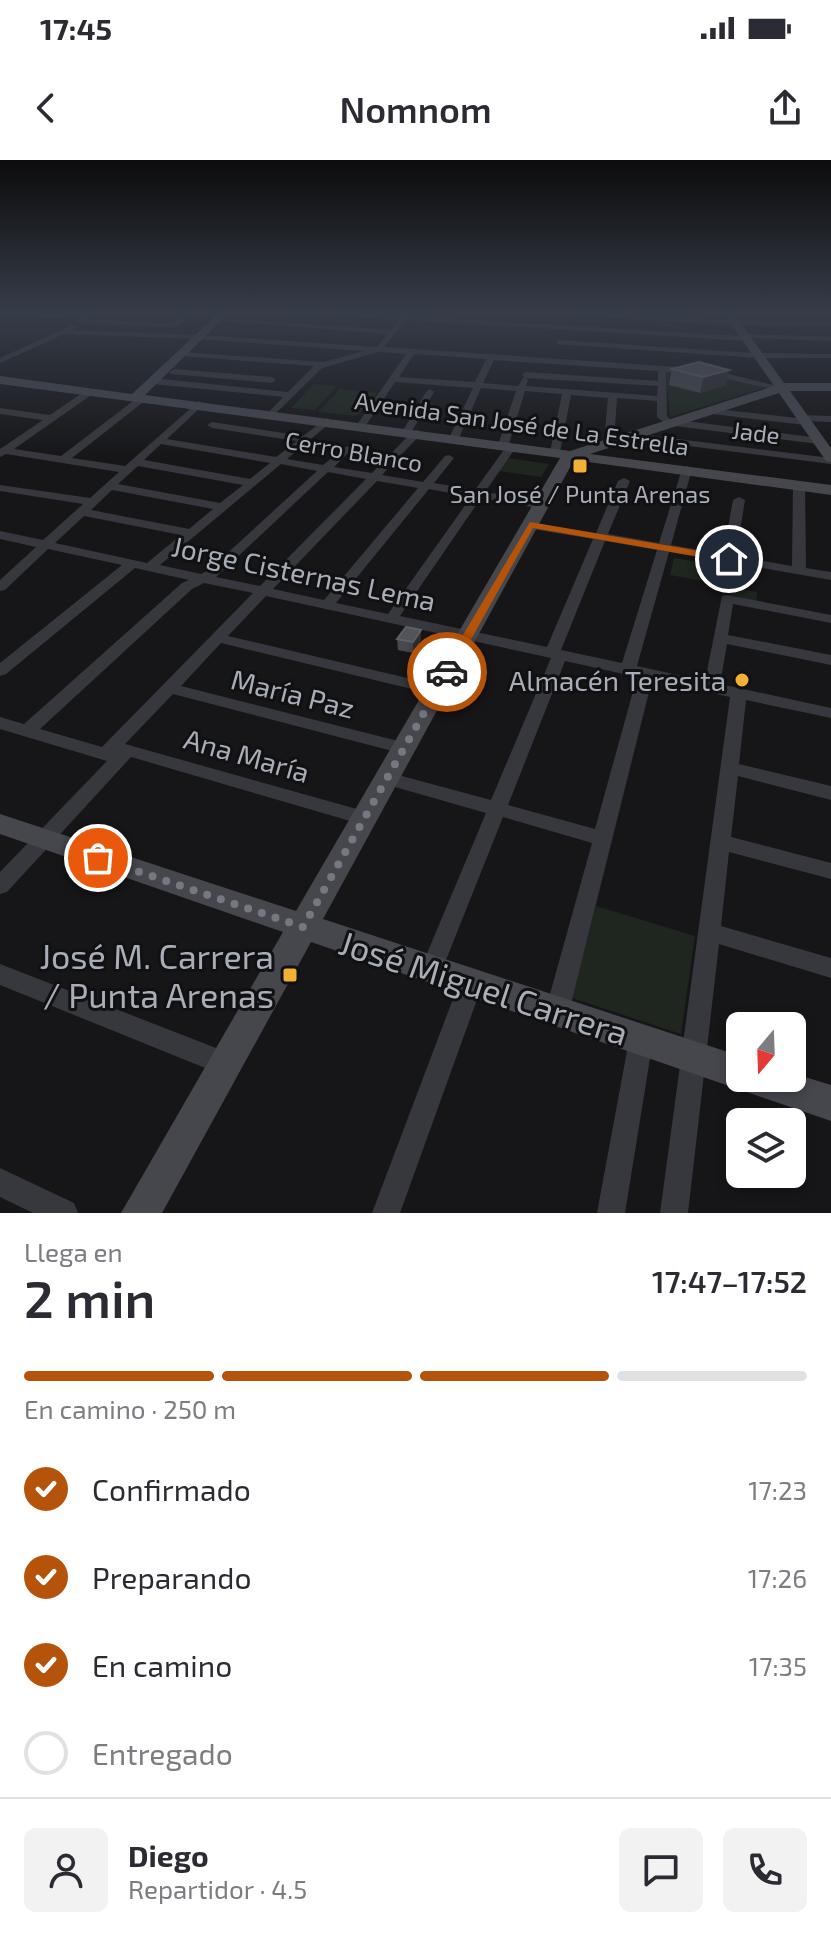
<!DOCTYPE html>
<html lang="es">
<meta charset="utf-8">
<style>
:root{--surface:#fff;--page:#f2f2f3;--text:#2b2b33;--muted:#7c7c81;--line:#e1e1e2;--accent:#b45309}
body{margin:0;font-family:"Exo 2",sans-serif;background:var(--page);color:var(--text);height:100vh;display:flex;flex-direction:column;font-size:30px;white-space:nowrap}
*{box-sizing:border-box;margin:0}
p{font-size:26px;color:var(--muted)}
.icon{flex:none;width:44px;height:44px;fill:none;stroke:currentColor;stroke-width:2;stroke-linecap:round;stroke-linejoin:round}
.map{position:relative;height:1053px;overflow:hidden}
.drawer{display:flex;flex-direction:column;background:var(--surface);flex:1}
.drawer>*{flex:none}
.needle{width:52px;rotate:199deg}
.buttons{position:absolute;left:726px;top:852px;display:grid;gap:16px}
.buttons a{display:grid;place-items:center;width:80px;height:80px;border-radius:12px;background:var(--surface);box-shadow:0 4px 12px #0003;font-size:40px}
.pin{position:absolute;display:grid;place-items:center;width:68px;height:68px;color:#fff;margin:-34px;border:4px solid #fff;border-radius:50%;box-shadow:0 2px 8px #0007}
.courier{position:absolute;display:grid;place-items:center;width:80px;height:80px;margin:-40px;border:6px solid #b45309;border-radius:50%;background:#fff;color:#222;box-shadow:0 2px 10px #0007}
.head em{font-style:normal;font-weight:600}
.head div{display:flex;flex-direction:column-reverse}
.head{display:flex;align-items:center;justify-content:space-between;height:136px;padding:0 24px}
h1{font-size:52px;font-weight:600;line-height:60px}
.bar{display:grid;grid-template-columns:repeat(4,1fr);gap:12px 8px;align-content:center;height:96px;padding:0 24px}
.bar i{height:10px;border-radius:6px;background:var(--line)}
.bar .current{background:var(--accent)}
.bar p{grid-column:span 4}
.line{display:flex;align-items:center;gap:20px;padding:0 24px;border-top:2px solid var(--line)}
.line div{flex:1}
.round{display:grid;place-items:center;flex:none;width:84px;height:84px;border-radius:12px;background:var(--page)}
ol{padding:0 24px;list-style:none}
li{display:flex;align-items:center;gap:24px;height:88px}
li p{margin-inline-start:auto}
li .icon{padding:8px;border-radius:50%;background:var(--accent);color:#fff;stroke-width:4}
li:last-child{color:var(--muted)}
li i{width:44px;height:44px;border:4px solid var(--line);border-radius:50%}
.status{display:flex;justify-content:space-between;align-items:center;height:56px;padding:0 40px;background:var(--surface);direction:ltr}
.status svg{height:22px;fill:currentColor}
header{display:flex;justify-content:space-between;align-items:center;height:104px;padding:0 24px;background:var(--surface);font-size:36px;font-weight:600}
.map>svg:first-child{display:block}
.green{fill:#1e261f}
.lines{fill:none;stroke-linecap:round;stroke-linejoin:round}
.street{fill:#37383d;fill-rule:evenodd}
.secondary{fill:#45474d;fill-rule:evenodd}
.wall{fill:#47494d}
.shaded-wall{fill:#2f3033}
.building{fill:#525359;stroke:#5f6168;stroke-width:2}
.route{fill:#b45309}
.done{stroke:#757880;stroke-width:8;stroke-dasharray:0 14.4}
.poi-dot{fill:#f2b134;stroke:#111113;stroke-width:3}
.labels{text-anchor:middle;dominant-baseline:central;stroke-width:6;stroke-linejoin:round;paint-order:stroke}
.far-street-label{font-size:24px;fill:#a8adb8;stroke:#111113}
.far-poi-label{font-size:24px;fill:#a8adb8;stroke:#111113}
.street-label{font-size:28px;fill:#a8adb8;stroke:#111113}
.poi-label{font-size:28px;fill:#a8adb8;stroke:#111113;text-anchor:end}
.near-poi-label{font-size:34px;fill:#a8adb8;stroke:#111113;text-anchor:end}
.near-street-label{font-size:34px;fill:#a8adb8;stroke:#111113}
</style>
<div class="status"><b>17:45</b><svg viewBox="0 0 49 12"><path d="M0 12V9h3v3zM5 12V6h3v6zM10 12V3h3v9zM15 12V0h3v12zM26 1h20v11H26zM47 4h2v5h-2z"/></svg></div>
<header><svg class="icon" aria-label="back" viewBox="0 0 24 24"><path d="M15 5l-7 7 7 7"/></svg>Nomnom<svg class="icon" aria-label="share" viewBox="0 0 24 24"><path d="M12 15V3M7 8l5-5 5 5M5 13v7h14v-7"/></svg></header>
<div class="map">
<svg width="831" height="1053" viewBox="0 0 831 1053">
<rect width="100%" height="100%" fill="#161618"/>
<g class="green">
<path d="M666 212 713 215 768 227 670 257Z"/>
<path d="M314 224 337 226 315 250 291 248Z"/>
<path d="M340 229 377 233 357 256 318 252Z"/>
<path d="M508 298 549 304 541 317 499 311Z"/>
<path d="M674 398 727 407 724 426 757 432 756 443 730 438V434L718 431 719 424 670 415Z"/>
<path d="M596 746 695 776 681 874 572 838Z"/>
</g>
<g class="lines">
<g class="street">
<path d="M186 151H194L178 166 165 167 82 163 78 161 81 159 0 156V152L88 155 92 157 88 159 165 163 173 162Z"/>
<path d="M290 151 402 156 406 151H412L410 156 741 176 745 174 831 177V181L751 178 747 181 406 160 384 187 708 209 785 228 781 231 708 215 666 212 667 256 670 259 819 278 824 281 819 284 667 265 657 257V241L617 238 614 282 609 285 604 282 608 238 571 235 560 292 555 295 550 292 562 234 525 231 509 284 517 286 485 332 542 341 548 345 542 349 481 338 400 456 547 487 593 379 526 368V362L596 373 618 321 624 318 630 321 608 374 659 383 682 309 687 306 692 309 671 385 723 394 733 340 739 337 745 340 736 396 792 406 793 324 799 321 805 324 806 408 831 412V420L669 392 637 506 705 521 722 436 727 435 831 455V463L733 444 728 475 831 495V505L727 484 720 524 831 548V558L746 540 739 604 831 626V640L738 616 731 677 831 703V719L729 692 721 766 831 798V818L719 784 688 1053H660L730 537 652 520 569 852 565 860 557 863 549 860 545 852 592 683 503 657 442 810 439 817 431 820 423 817 420 810 486 653 381 623 378 618 381 613 387 612 491 640 551 498 266 436 228 476 437 525 445 530 437 535 221 483 181 526 410 584 413 588 410 592 404 594 173 534 125 584 371 653 374 658 371 663 364 665 131 597 7 732 0 734V712L107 601 0 569V557L24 564 182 423 189 420 135 408 6 514 0 516V503L122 405 48 389 5 430 0 431V420L36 387 0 379V371L43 380 83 344 0 331V325L90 338 119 312 6 294 0 297V289L43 260 0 254V248L50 255 88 229H94V233L14 289 61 296 141 235H147V239L72 298 125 306 199 241 204 244 202 246 167 279 276 297 297 281 212 268 207 265 212 262 303 276 327 258 330 259V263L287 299 323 305 347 286 352 289 334 307 372 313 410 274 402 272 426 232 430 229 434 232 411 273 417 270 422 273 382 315 423 322 445 296 449 295 454 298 434 323 475 330 506 287 498 285 516 231 481 228 459 278 454 281 449 278 473 228 395 222 364 268H358L356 266 406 194 378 192 322 208 272 257 267 254 283 237 153 224 149 221 153 218 288 232 314 206 181 196 177 194 181 192 324 202 364 191 199 179 64 174 0 203V198L73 165 77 167 73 170 199 175 377 187 387 174 212 160 216 158 391 170 399 160 293 153ZM414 194 486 199 475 222 399 217ZM494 200 658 211V221L526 212 522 215 526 218 658 226 657 236 526 226 528 220 524 217 518 226 483 223ZM161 284 270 303 250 319 144 300ZM281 304 317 311 209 410 201 414 160 405ZM138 306 243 325 220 343 118 324ZM328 312 366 319 260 426 216 417ZM377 321 418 328 324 440 273 429ZM429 329 471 337 388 454 336 443ZM112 330 213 349 189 369 91 350ZM84 356 181 375 147 403 55 383ZM605 381 657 390 622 503 561 490ZM204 423 253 433 102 587 40 569 192 429ZM565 501 637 517 595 669 508 645Z"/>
<path d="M567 151 731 160 831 162V166L736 165 564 155Z"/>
<path d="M823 151H831V153L825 152Z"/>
<path d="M559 180 753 193 831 194V198H758L556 184Z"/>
<path d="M174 209 272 217 276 220 272 223 171 214 170 212Z"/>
<path d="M707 248 797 258 802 255 831 256V262L809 261 805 265 704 253 702 251Z"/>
<path d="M629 273 831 298V304L625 278 624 276Z"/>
<path d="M0 804 234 895 237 904 234 913 225 916 0 825Z"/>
<path d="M471 813 479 816 483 823 400 1053H372L459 823 463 816Z"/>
<path d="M641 868 650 872 653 880 625 1053H597L629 880 632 872Z"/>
<path d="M0 1008 74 1043 78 1053H33L0 1037Z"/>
</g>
<path class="secondary" d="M221 151H231L145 235 570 291 774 226 722 151H732L784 223H831V231H790L831 288V302L826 301 779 233 590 294 831 325V335L574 300 323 759 740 896V918H792V913L831 925V961L311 782 162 1053H121L283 772 0 674V654L296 751 560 298 0 224V216L132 234Z"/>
</g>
<g class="wall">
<path d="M699 202 726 225 700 233 669 225 672 209Z"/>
<path d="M397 479 421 480 413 493 398 490Z"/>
</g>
<g class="shaded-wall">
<path d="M729 210 726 225 700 233 703 217Z"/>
<path d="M421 470V480L413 493V482Z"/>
</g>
<g class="building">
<path d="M699 202 729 210 703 217 672 209Z"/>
<path d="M406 467 421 470 413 482 397 479Z"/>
</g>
<linearGradient id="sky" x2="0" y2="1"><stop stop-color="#0c0c0d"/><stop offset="0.51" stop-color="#363c48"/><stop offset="1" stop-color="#363c48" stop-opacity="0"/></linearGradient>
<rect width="831" height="298" fill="url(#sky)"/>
<path class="route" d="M530 362 729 396 735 399 729 402 533 368 453 512 443 515 441 512Z"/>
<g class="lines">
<path class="done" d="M98 698 303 767 447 512"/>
</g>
<g class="poi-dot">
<rect x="572" y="298" width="16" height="16" rx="4"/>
<circle cx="742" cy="520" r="8"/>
<rect x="282" y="807" width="16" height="16" rx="4"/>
</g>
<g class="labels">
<g class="far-street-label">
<text transform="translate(522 263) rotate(8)">Avenida San José de La Estrella</text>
<text transform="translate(756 272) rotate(7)">Jade</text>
<text transform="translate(354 291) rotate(10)">Cerro Blanco</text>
</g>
<g class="far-poi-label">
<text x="580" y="333">San José / Punta Arenas</text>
</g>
<g class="street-label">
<text transform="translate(304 413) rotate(12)">Jorge Cisternas Lema</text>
<text transform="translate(293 533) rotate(14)">María Paz</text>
<text transform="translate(247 595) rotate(16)">Ana María</text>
</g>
<g class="poi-label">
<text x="726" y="520">Almacén Teresita</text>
</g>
<g class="near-poi-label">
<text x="274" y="795">José M. Carrera<tspan x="274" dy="39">/ Punta Arenas</tspan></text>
</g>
<g class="near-street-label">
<text transform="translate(484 827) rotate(18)">José Miguel Carrera</text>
</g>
</g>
</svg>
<div class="buttons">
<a><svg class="needle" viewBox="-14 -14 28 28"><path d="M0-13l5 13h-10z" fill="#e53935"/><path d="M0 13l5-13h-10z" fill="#7c7c81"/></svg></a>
<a><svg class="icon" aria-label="layers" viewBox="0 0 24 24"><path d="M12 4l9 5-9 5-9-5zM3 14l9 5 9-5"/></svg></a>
</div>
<div class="pin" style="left:98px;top:698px;background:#ea580c"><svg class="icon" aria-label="bag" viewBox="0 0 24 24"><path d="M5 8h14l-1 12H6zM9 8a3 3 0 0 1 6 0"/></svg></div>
<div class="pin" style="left:729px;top:399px;background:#1f2937"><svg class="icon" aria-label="home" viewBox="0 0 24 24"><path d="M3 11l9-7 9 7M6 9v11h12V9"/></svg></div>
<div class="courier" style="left:447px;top:512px"><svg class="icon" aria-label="car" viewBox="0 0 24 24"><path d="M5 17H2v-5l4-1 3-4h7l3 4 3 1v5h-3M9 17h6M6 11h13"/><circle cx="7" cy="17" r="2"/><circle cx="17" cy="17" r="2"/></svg></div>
</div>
<section class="drawer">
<div class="head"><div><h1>2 min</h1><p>Llega en</p></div><em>17:47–17:52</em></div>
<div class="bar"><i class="current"></i><i class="current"></i><i class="current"></i><i></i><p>En camino · 250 m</p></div>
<ol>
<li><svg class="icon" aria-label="check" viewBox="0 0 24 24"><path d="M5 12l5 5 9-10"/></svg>Confirmado<p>17:23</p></li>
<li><svg class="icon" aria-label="check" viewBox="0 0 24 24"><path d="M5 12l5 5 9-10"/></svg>Preparando<p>17:26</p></li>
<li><svg class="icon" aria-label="check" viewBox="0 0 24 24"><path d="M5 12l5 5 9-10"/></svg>En camino<p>17:35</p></li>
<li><i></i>Entregado</li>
</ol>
<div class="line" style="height:144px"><a class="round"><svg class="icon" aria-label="person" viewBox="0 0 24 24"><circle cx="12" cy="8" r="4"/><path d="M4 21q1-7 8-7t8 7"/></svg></a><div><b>Diego</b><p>Repartidor · 4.5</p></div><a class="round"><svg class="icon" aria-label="chat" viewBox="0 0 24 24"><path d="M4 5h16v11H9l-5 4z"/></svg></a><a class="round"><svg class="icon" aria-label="phone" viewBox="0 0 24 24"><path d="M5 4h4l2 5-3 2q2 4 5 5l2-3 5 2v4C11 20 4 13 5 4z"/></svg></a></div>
</section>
